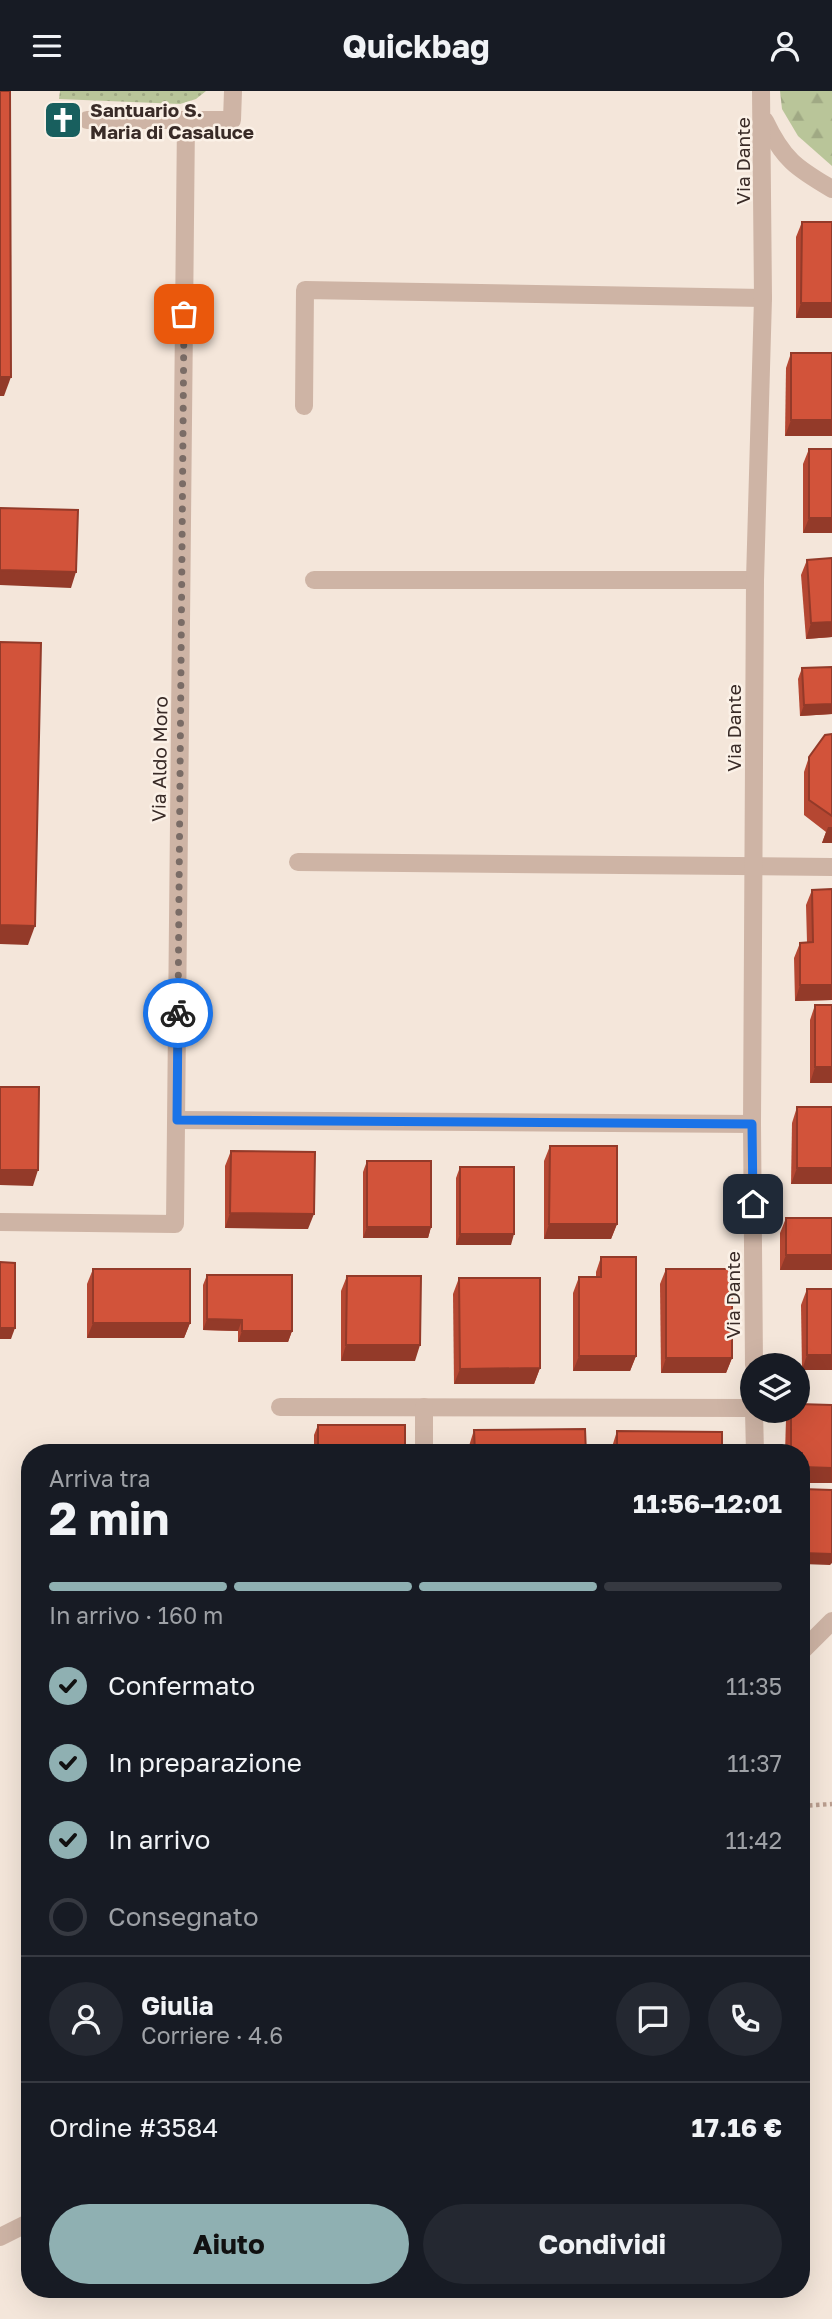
<!DOCTYPE html>
<html lang="it">
<meta charset="utf-8">
<style>
:root{--surface:#171b24;--page:#242831;--text:#f1f3f6;--muted:#9ea1a6;--line:#363941;--accent:#8fb0b2}
body{margin:0;font-family:"Golos Text",sans-serif;background:var(--page);color:var(--text);height:100vh;display:flex;flex-direction:column;font-size:26px;white-space:nowrap}
*{box-sizing:border-box;margin:0}
p{font-size:23px;color:var(--muted)}
.icon{flex:none;width:38px;height:38px;fill:none;stroke:currentColor;stroke-width:2;stroke-linecap:round;stroke-linejoin:round}
.map{position:relative;flex:1;overflow:hidden}
.drawer{position:absolute;left:21px;top:1353px;width:789px;height:854px;display:flex;flex-direction:column;background:var(--surface);border-radius:28px;box-shadow:0 7px 28px #0002}
.drawer>*{flex:none}
.fabs{position:absolute;left:740px;top:1262px;display:grid;gap:14px}
.fabs a{display:grid;place-items:center;width:70px;height:70px;border-radius:50%;background:var(--surface);box-shadow:0 7px 28px #0002;font-size:35px}
.pin{position:absolute;display:grid;place-items:center;width:60px;height:60px;color:#fff;margin:-30px;border-radius:14px;box-shadow:0 4px 10px #0006}
.courier{position:absolute;display:grid;place-items:center;width:70px;height:70px;margin:-35px;border:5px solid #1a73e8;border-radius:50%;background:#fff;color:#222;box-shadow:0 2px 9px #0007}
.summary em{font-style:normal;font-weight:700}
.summary div{display:flex;flex-direction:column-reverse}
.summary{display:flex;align-items:center;justify-content:space-between;height:119px;padding:0 28px}
h1{font-size:46px;font-weight:700;line-height:52px}
.bar{display:grid;grid-template-columns:repeat(4,1fr);gap:10px 7px;align-content:center;height:84px;padding:0 28px}
.bar i{height:9px;border-radius:5px;background:var(--line)}
.bar .on{background:var(--accent)}
.bar p{grid-column:span 4}
.line{display:flex;align-items:center;gap:18px;padding:0 28px;border-top:2px solid var(--line)}
.line div{flex:1}
.round{display:grid;place-items:center;flex:none;width:74px;height:74px;border-radius:37px;background:var(--page)}
ol{padding:0 28px;list-style:none}
li{display:flex;align-items:center;gap:21px;height:77px}
li p{margin-inline-start:auto}
li .icon{padding:7px;border-radius:50%;background:var(--accent);color:#111;stroke-width:4}
li:last-child{color:var(--muted)}
li i{width:38px;height:38px;border:4px solid var(--line);border-radius:50%}
.primary-button{display:flex;gap:14px;margin-top:auto;padding:14px 28px}
.primary-button a{flex:1;height:80px;border-radius:42px;background:var(--accent);color:#111;font-size:28px;font-weight:700;line-height:80px;text-align:center}
.primary-button a+a{background:var(--page);color:var(--text)}
header{display:flex;justify-content:space-between;align-items:center;height:91px;padding:0 28px;background:var(--surface);font-size:32px;font-weight:700}
.map>svg:first-child{display:block}
.grass{fill:url(#grass-dots)}
.forest{fill:url(#forest-firs)}
.lines{fill:none;stroke-linecap:round;stroke-linejoin:round}
.path{stroke:#ba9e8f;stroke-width:4.5;stroke-dasharray:3.5 3.5;stroke-linecap:butt}
.minor{stroke:#ceb4a5;stroke-width:18}
.wall{fill:#b54732}
.shaded-wall{fill:#933a29}
.building{fill:#d2533a;stroke:#933a29;stroke-width:2}
.done{stroke:#7a6c66;stroke-width:7;stroke-dasharray:0 12.6}
.route{stroke:#1a73e8;stroke-width:9}
.labels{text-anchor:middle;dominant-baseline:central;stroke-width:5;stroke-linejoin:round;paint-order:stroke}
.poi-label{font-size:19px;font-weight:bold;fill:#392b27;stroke:#fbf1e7;text-anchor:start}
.street-label{font-size:19px;fill:#392b27;stroke:#fbf1e7}
</style>
<header><svg class="icon" aria-label="menu" viewBox="0 0 24 24"><path d="M4 6h16M4 12h16M4 18h16"/></svg>Quickbag<svg class="icon" aria-label="person" viewBox="0 0 24 24"><circle cx="12" cy="8" r="4"/><path d="M4 21q1-7 8-7t8 7"/></svg></header>
<div class="map">
<svg width="832" height="2228" viewBox="0 0 832 2228">
<defs>
<pattern id="grass-dots" width="8" height="8" patternUnits="userSpaceOnUse" patternTransform="scale(1.75)"><rect width="8" height="8" fill="#b9c599"/><path d="M2 2h.1M6 6h.1" fill="none" stroke="#a0a984" stroke-width="1.8" stroke-linecap="round"/></pattern>
<pattern id="forest-firs" width="22" height="20" patternUnits="userSpaceOnUse" patternTransform="scale(1.75)"><rect width="22" height="20" fill="#b9c599"/><path d="M5 1l3.5 6h-7zM16 11l3.5 6h-7z" fill="#a0a984"/></pattern>
</defs>
<rect width="100%" height="100%" fill="#f4e6da"/>
<path class="grass" d="M60 0H206L196 8 180 13 59 8Z"/>
<path class="forest" d="M780 0H832V75L798 45 782 18Z"/>
<g class="lines">
<path class="path" d="M802 1715 832 1713"/>
<g class="minor">
<path d="M87 29H232L233 0"/>
<path d="M765 30C783 68 796 77 832 98"/>
<path d="M304 315 305 199 763 207"/>
<path d="M314 489H755"/>
<path d="M298 771 832 776"/>
<path d="M177 1029 752 1033"/>
<path d="M0 1131 175 1133 186 29"/>
<path d="M754 1274 752 1033 755 489 763 207 761 0"/>
<path d="M280 1316 752 1317"/>
<path d="M424 1316V1362"/>
<path d="M754 1320 755 1362"/>
<path d="M802 1560 832 1530"/>
<path d="M0 2146 30 2131"/>
</g>
</g>
<g class="wall">
<path d="M802 131 832 227H796V146Z"/>
<path d="M791 262H832V345H785L786 277Z"/>
<path d="M809 358 832 442H803V373Z"/>
<path d="M832 467V546L806 548 801 484 807 469Z"/>
<path d="M832 576V623L800 625 798 588 802 577Z"/>
<path d="M832 643V752H822L826 741 804 724V681L809 666Z"/>
<path d="M832 798V909L795 910 794 867 800 852 807 851 806 814 812 799Z"/>
<path d="M815 914 832 992H810V929Z"/>
<path d="M797 1016 832 1093H791L792 1032Z"/>
<path d="M550 1055 617 1133 611 1148H544V1070Z"/>
<path d="M231 1060 308 1138 225 1137V1075Z"/>
<path d="M367 1070 431 1136 428 1147H363V1081Z"/>
<path d="M460 1076 511 1154H456V1087Z"/>
<path d="M786 1127 832 1179H780V1142Z"/>
<path d="M601 1166 636 1265 630 1280H573V1202L579 1186H596V1181Z"/>
<path d="M93 1178 190 1232 184 1247H87V1193Z"/>
<path d="M666 1178 732 1267 726 1282H661L660 1193Z"/>
<path d="M207 1184 292 1240 288 1251H238V1240L203 1239V1194Z"/>
<path d="M347 1185 415 1270H341V1200Z"/>
<path d="M459 1187 540 1277 534 1293H454L453 1203Z"/>
<path d="M807 1198H832V1279H802L801 1214Z"/>
<path d="M789 1320H798L802 1362H785L786 1328Z"/>
<path d="M318 1334 405 1362H314V1344Z"/>
<path d="M474 1339 586 1362H469V1355Z"/>
<path d="M617 1340 722 1362H612V1356Z"/>
</g>
<g class="shaded-wall">
<path d="M801 212H832V227H796Z"/>
<path d="M0 286H11L4 305H0Z"/>
<path d="M791 329H832V345H785Z"/>
<path d="M809 427H832V442H803Z"/>
<path d="M0 479 76 481 71 497 0 494Z"/>
<path d="M832 531V546L806 548 811 532Z"/>
<path d="M832 613V623L800 625 804 614Z"/>
<path d="M828 736H832V752H822Z"/>
<path d="M0 834 35 835 28 854 0 853Z"/>
<path d="M800 894H832V909L795 910Z"/>
<path d="M815 976H832V992H810Z"/>
<path d="M797 1077H832V1093H791Z"/>
<path d="M0 1079H38L33 1095 0 1094Z"/>
<path d="M230 1122 314 1123 308 1138 225 1137Z"/>
<path d="M549 1133H617L611 1148H544Z"/>
<path d="M367 1136H431L428 1147H363Z"/>
<path d="M460 1143H514L511 1154H456Z"/>
<path d="M786 1164H832V1179H780Z"/>
<path d="M207 1228 242 1229 238 1240 203 1239Z"/>
<path d="M93 1232H190L184 1247H87Z"/>
<path d="M0 1237H15L11 1248H0Z"/>
<path d="M242 1240H292L288 1251H238Z"/>
<path d="M346 1254H420L415 1270H341Z"/>
<path d="M807 1264H832V1279H802Z"/>
<path d="M579 1265H636L630 1280H573Z"/>
<path d="M666 1267H732L726 1282H661Z"/>
<path d="M540 1277 534 1293H454L460 1278Z"/>
<path d="M802 1376 832 1377V1392H802Z"/>
<path d="M802 1462 832 1463V1472L830 1474 802 1473Z"/>
</g>
<g class="building">
<path d="M0 0H10L11 286H0Z"/>
<path d="M802 131H832V212H801Z"/>
<rect x="791" y="262" width="41" height="67"/>
<rect x="809" y="358" width="23" height="69"/>
<path d="M0 417 78 419 76 481 0 479Z"/>
<path d="M832 467V531L811 532 807 469Z"/>
<path d="M0 551 41 552 35 835 0 834Z"/>
<path d="M832 576V613L804 614 802 577Z"/>
<path d="M832 643V725L809 709V666L825 644Z"/>
<path d="M832 798V894H800V852L813 851 812 799Z"/>
<rect x="815" y="914" width="17" height="62"/>
<path d="M0 996H39L38 1079H0Z"/>
<rect x="797" y="1016" width="35" height="61"/>
<path d="M550 1055H617V1133H549Z"/>
<path d="M231 1060 315 1061 314 1123 230 1122Z"/>
<rect x="367" y="1070" width="64" height="66"/>
<rect x="460" y="1076" width="54" height="67"/>
<rect x="786" y="1127" width="46" height="37"/>
<path d="M601 1166H636V1265H579V1186H601Z"/>
<path d="M0 1171 15 1172V1237H0Z"/>
<rect x="93" y="1178" width="97" height="54"/>
<rect x="666" y="1178" width="66" height="89"/>
<path d="M207 1184H292V1240H242V1229L207 1228Z"/>
<path d="M347 1185H421L420 1254H346Z"/>
<path d="M459 1187H540V1277L460 1278Z"/>
<rect x="807" y="1198" width="25" height="66"/>
<path d="M798 1313 832 1314V1377L802 1376V1362H791V1320H798Z"/>
<rect x="318" y="1334" width="87" height="28"/>
<path d="M585 1338 586 1362H475L474 1339Z"/>
<path d="M617 1340 722 1341V1362H617Z"/>
<path d="M802 1398 832 1399V1463L802 1462Z"/>
</g>
<g class="lines">
<path class="done" d="M178 922 184 223"/>
<path class="route" d="M178 922 177 1029 752 1033 753 1113"/>
</g>
<defs>
<symbol id="church-square" viewBox="-11 -11 22 22"><rect x="-9" y="-9" width="18" height="18" rx="4" fill="#185f5e" stroke="#fbf1e7"/><path d="M-1.2-6h2.4v3.5h3.3v2.4h-3.3V6h-2.4V-.1h-3.3v-2.4h3.3Z" fill="#fff"/></symbol>
</defs>
<g fill-rule="evenodd">
<use href="#church-square" x="41" y="7" width="44" height="44"/>
</g>
<g class="labels">
<g class="poi-label">
<text x="90" y="18">Santuario S.<tspan x="90" dy="22">Maria di Casaluce</tspan></text>
</g>
<g class="street-label">
<text transform="translate(742 70) rotate(-90)">Via Dante</text>
<text transform="translate(733 637) rotate(-90)">Via Dante</text>
<text transform="translate(159 668) rotate(-89)">Via Aldo Moro</text>
<text transform="translate(732 1204) rotate(-90)">Via Dante</text>
</g>
</g>
</svg>
<div class="fabs">
<a><svg class="icon" aria-label="layers" viewBox="0 0 24 24"><path d="M12 4l9 5-9 5-9-5zM3 14l9 5 9-5"/></svg></a>
</div>
<div class="pin" style="left:184px;top:223px;background:#ea580c"><svg class="icon" aria-label="bag" viewBox="0 0 24 24"><path d="M5 8h14l-1 12H6zM9 8a3 3 0 0 1 6 0"/></svg></div>
<div class="pin" style="left:753px;top:1113px;background:#1f2937"><svg class="icon" aria-label="home" viewBox="0 0 24 24"><path d="M3 11l9-7 9 7M6 9v11h12V9"/></svg></div>
<div class="courier" style="left:178px;top:922px"><svg class="icon" aria-label="bike" viewBox="0 0 24 24"><circle cx="6" cy="16" r="4"/><circle cx="18" cy="16" r="4"/><path d="M6 16l4-8h5l3 8M10 8l3 8H6M13 5h3"/></svg></div>
<section class="drawer">
<div class="summary"><div><h1>2 min</h1><p>Arriva tra</p></div><em>11:56–12:01</em></div>
<div class="bar"><i class="on"></i><i class="on"></i><i class="on"></i><i></i><p>In arrivo · 160 m</p></div>
<ol>
<li><svg class="icon" aria-label="check" viewBox="0 0 24 24"><path d="M5 12l5 5 9-10"/></svg>Confermato<p>11:35</p></li>
<li><svg class="icon" aria-label="check" viewBox="0 0 24 24"><path d="M5 12l5 5 9-10"/></svg>In preparazione<p>11:37</p></li>
<li><svg class="icon" aria-label="check" viewBox="0 0 24 24"><path d="M5 12l5 5 9-10"/></svg>In arrivo<p>11:42</p></li>
<li><i></i>Consegnato</li>
</ol>
<div class="line" style="height:126px"><a class="round"><svg class="icon" aria-label="person" viewBox="0 0 24 24"><circle cx="12" cy="8" r="4"/><path d="M4 21q1-7 8-7t8 7"/></svg></a><div><b>Giulia</b><p>Corriere · 4.6</p></div><a class="round"><svg class="icon" aria-label="chat" viewBox="0 0 24 24"><path d="M4 5h16v11H9l-5 4z"/></svg></a><a class="round"><svg class="icon" aria-label="phone" viewBox="0 0 24 24"><path d="M5 4h4l2 5-3 2q2 4 5 5l2-3 5 2v4C11 20 4 13 5 4z"/></svg></a></div>
<div class="line" style="height:91px"><div>Ordine #3584</div><b>17.16 €</b></div>
<div class="primary-button"><a>Aiuto</a><a>Condividi</a></div>
</section>
</div>
